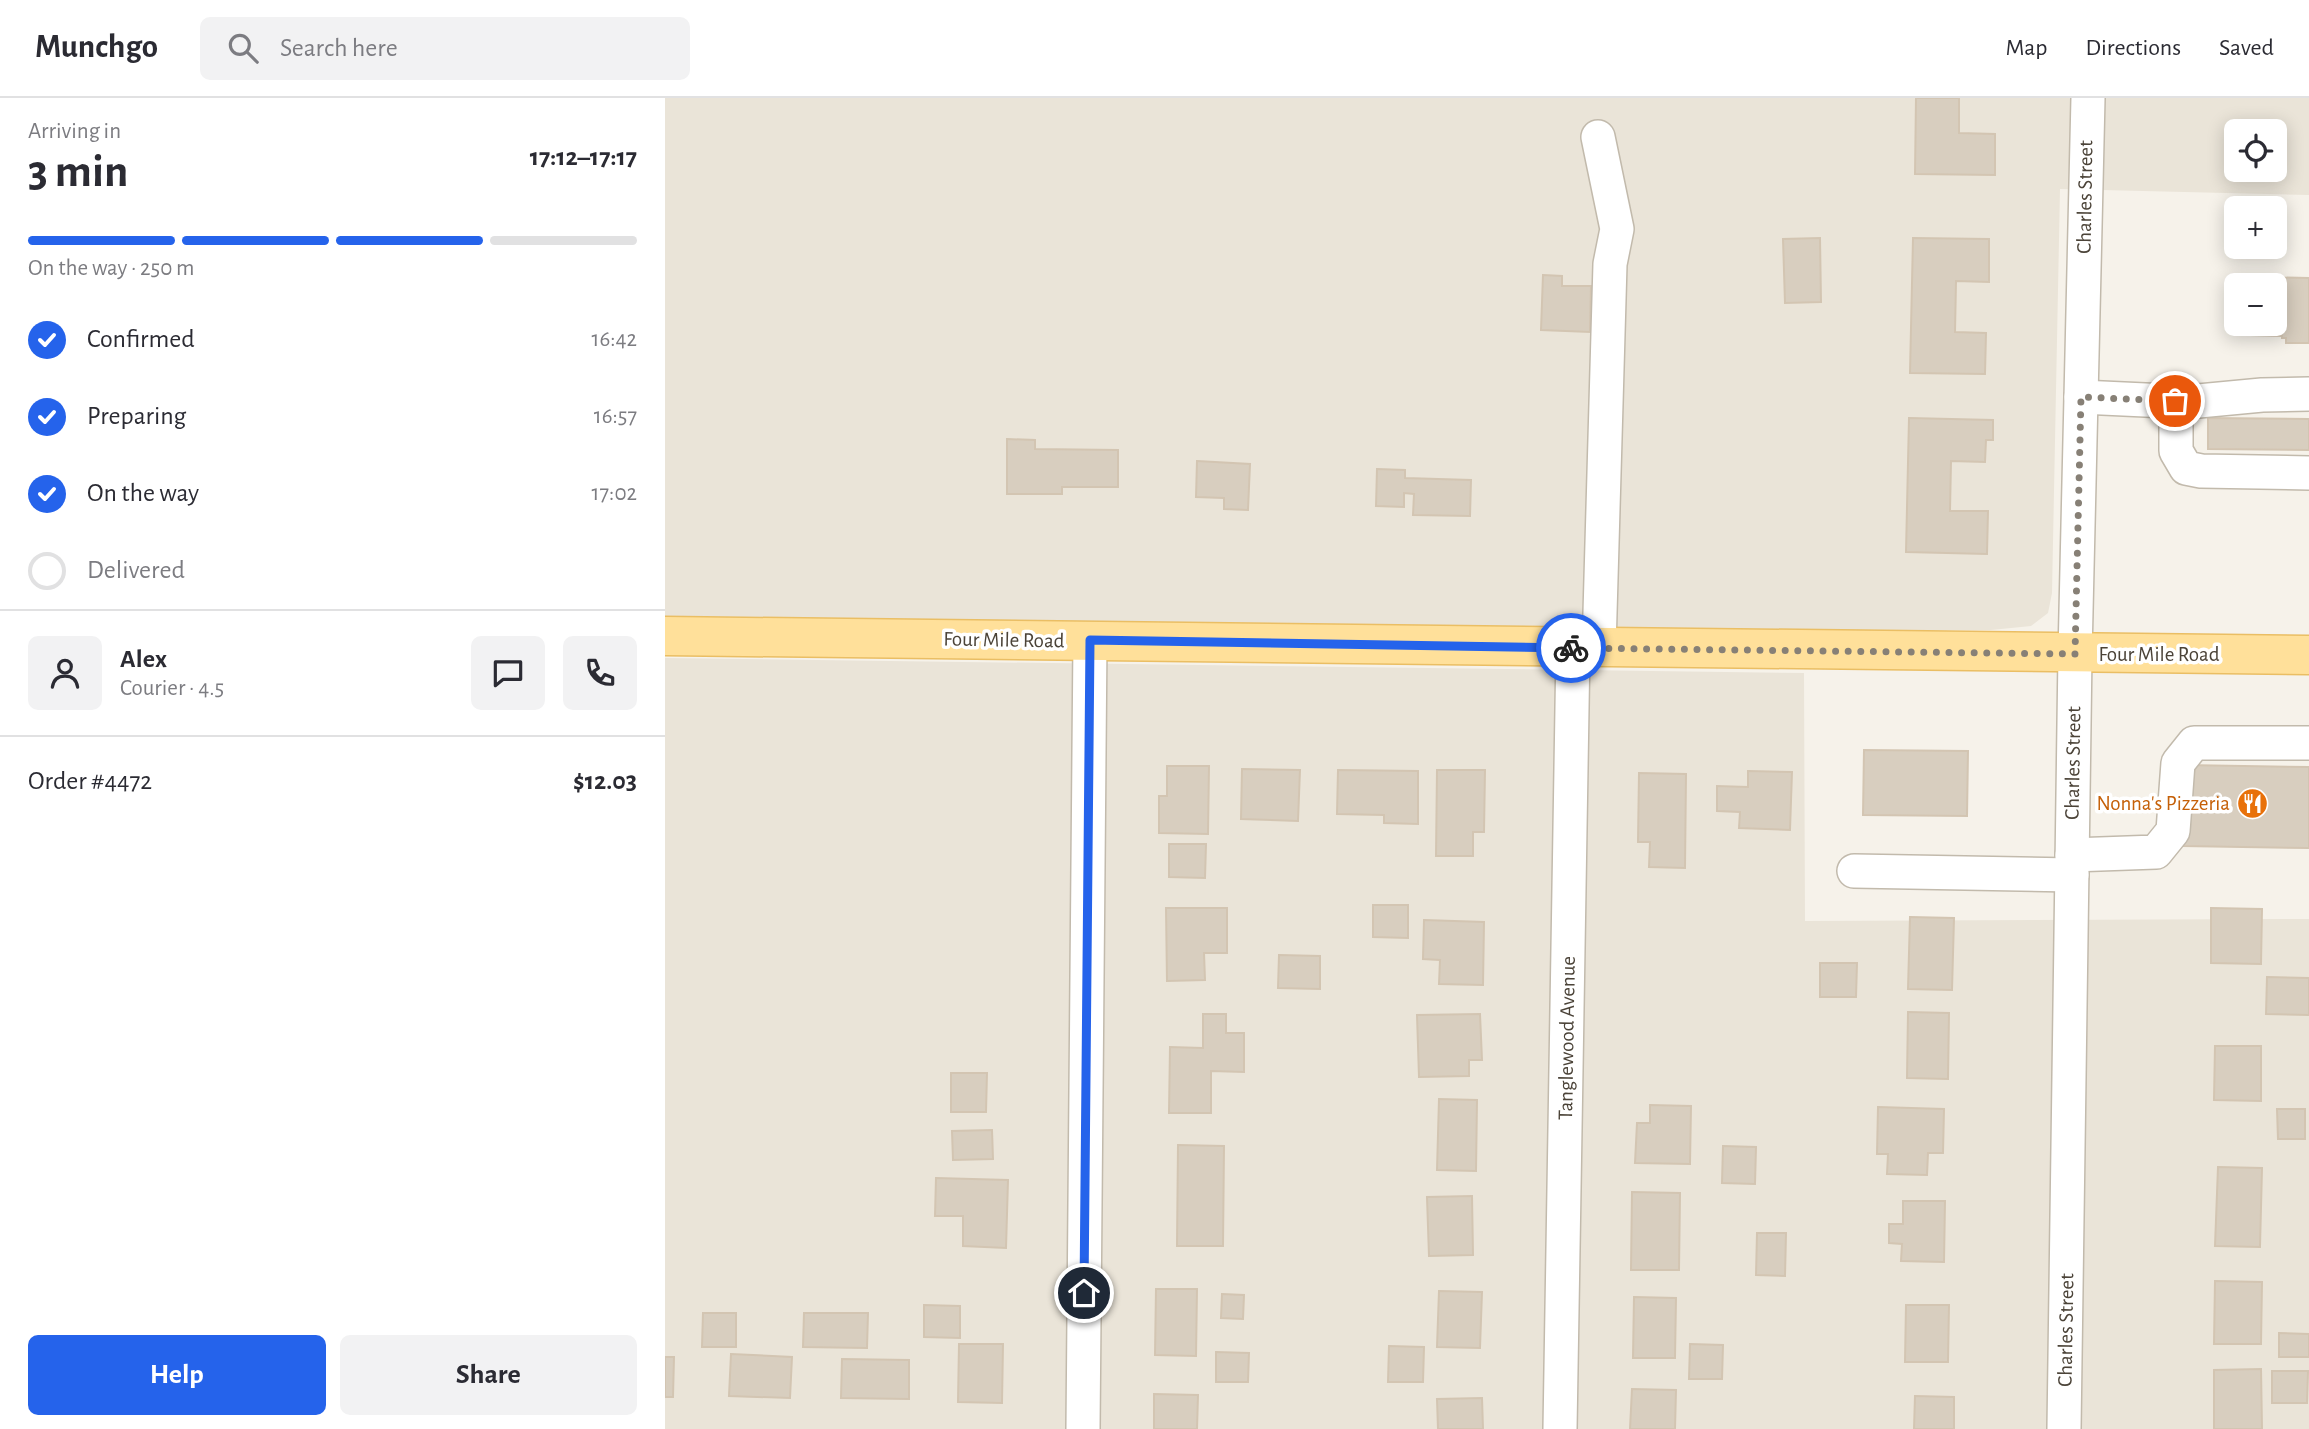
<!DOCTYPE html>
<meta charset="utf-8">
<style>
:root{--surface:#fff;--page:#f2f2f3;--text:#2b2b33;--muted:#7c7c81;--line:#e1e1e2;--accent:#2563eb}
body{margin:0;font-family:"Alegreya Sans",sans-serif;background:var(--page);color:var(--text);height:100vh;display:flex;flex-direction:column;font-size:26px;white-space:nowrap}
*{box-sizing:border-box;margin:0}
p{font-size:23px;color:var(--muted)}
.icon{flex:none;width:38px;height:38px;fill:none;stroke:currentColor;stroke-width:2;stroke-linecap:round;stroke-linejoin:round}
.map{position:relative;flex:1;overflow:hidden}
.drawer{display:flex;flex-direction:column;background:var(--surface);width:665px}
.drawer>*{flex:none}
.tools{position:absolute;left:1559px;top:21px;display:grid;gap:14px}
.tools a{display:grid;place-items:center;width:63px;height:63px;border-radius:10px;background:var(--surface);box-shadow:0 4px 18px #0003;font-size:35px}
.pin{position:absolute;display:grid;place-items:center;width:60px;height:60px;color:#fff;margin:-30px;border:4px solid #fff;border-radius:50%;box-shadow:0 2px 7px #0007}
.courier{position:absolute;display:grid;place-items:center;width:70px;height:70px;margin:-35px;border:5px solid #2563eb;border-radius:50%;background:#fff;color:#222;box-shadow:0 2px 9px #0007}
.headline em{font-style:normal;font-weight:600}
.headline div{display:flex;flex-direction:column-reverse}
.headline{display:flex;align-items:center;justify-content:space-between;height:119px;padding:0 28px}
h1{font-size:46px;font-weight:600;line-height:52px}
.bar{display:grid;grid-template-columns:repeat(4,1fr);gap:10px 7px;align-content:center;height:84px;padding:0 28px}
.bar i{height:9px;border-radius:5px;background:var(--line)}
.bar .active{background:var(--accent)}
.bar p{grid-column:span 4}
.line{display:flex;align-items:center;gap:18px;padding:0 28px;border-top:2px solid var(--line)}
.line div{flex:1}
.round{display:grid;place-items:center;flex:none;width:74px;height:74px;border-radius:10px;background:var(--page)}
ol{padding:0 28px;list-style:none}
li{display:flex;align-items:center;gap:21px;height:77px}
li p{margin-inline-start:auto}
li .icon{padding:7px;border-radius:50%;background:var(--accent);color:#fff;stroke-width:4}
li:last-child{color:var(--muted)}
li i{width:38px;height:38px;border:4px solid var(--line);border-radius:50%}
.primary-button{display:flex;gap:14px;margin-top:auto;padding:14px 28px}
.primary-button a{flex:1;height:80px;border-radius:10px;background:var(--accent);color:#fff;font-size:28px;font-weight:600;line-height:80px;text-align:center}
.primary-button a+a{background:var(--page);color:var(--text)}
header{display:flex;align-items:center;gap:42px;box-sizing:border-box;height:98px;padding:0 35px;background:var(--surface);border-bottom:2px solid var(--line)}
header strong{font-size:33px}
nav{display:flex;gap:38px;margin-inline-start:auto;font-size:24px}
.search{width:490px;height:63px;background:var(--page);display:flex;align-items:center;gap:18px;box-sizing:border-box;padding:0 24px;border-radius:10px;color:var(--muted);font-size:26px}
main{display:flex;flex:1;min-height:0}
.map>svg:first-child{display:block}
.residential{fill:#eae4d8;fill-rule:evenodd}
.building{fill:#d8cebf;stroke:#d3c5b2;stroke-width:2}
.lines{fill:none;stroke-linecap:round;stroke-linejoin:round}
.minor-casing{stroke:#c2baac;stroke-width:36}
.major-casing{stroke:#eabe64;stroke-width:41}
.minor{stroke:#fff;stroke-width:33}
.major{stroke:#ffe09a;stroke-width:38}
.done{stroke:#878076;stroke-width:7;stroke-dasharray:0 12.6}
.route{stroke:#2563eb;stroke-width:9}
.labels{text-anchor:middle;dominant-baseline:central;stroke-width:7;stroke-linejoin:round;paint-order:stroke}
.street-label{font-size:21px;fill:#4b4338;stroke:#fff}
.food-label{font-size:21px;fill:#c56008;stroke:#fff;text-anchor:end}
</style>
<header>
<strong>Munchgo</strong>
<div class="search"><svg class="icon" aria-label="search" viewBox="0 0 24 24"><circle cx="10" cy="10" r="6"/><path d="M15 15l6 6"/></svg>Search here</div>
<nav><a>Map</a><a>Directions</a><a>Saved</a></nav>
</header>
<main>
<section class="drawer">
<div class="headline"><div><h1>3 min</h1><p>Arriving in</p></div><em>17:12–17:17</em></div>
<div class="bar"><i class="active"></i><i class="active"></i><i class="active"></i><i></i><p>On the way · 250 m</p></div>
<ol>
<li><svg class="icon" aria-label="check" viewBox="0 0 24 24"><path d="M5 12l5 5 9-10"/></svg>Confirmed<p>16:42</p></li>
<li><svg class="icon" aria-label="check" viewBox="0 0 24 24"><path d="M5 12l5 5 9-10"/></svg>Preparing<p>16:57</p></li>
<li><svg class="icon" aria-label="check" viewBox="0 0 24 24"><path d="M5 12l5 5 9-10"/></svg>On the way<p>17:02</p></li>
<li><i></i>Delivered</li>
</ol>
<div class="line" style="height:126px"><a class="round"><svg class="icon" aria-label="person" viewBox="0 0 24 24"><circle cx="12" cy="8" r="4"/><path d="M4 21q1-7 8-7t8 7"/></svg></a><div><b>Alex</b><p>Courier · 4.5</p></div><a class="round"><svg class="icon" aria-label="chat" viewBox="0 0 24 24"><path d="M4 5h16v11H9l-5 4z"/></svg></a><a class="round"><svg class="icon" aria-label="phone" viewBox="0 0 24 24"><path d="M5 4h4l2 5-3 2q2 4 5 5l2-3 5 2v4C11 20 4 13 5 4z"/></svg></a></div>
<div class="line" style="height:91px"><div>Order #4472</div><b>$12.03</b></div>
<div class="primary-button"><a>Help</a><a>Share</a></div>
</section>
<div class="map">
<svg width="1644" height="1331" viewBox="0 0 1644 1331">
<rect width="100%" height="100%" fill="#f6f2ea"/>
<g class="residential">
<path d="M0 0H1644V97L1395 91 1387 495 1383 515 1366 528 1326 532 833 533 0 522ZM1572 33H1610V72H1572Z"/>
<path d="M0 560 1139 575 1140 823 1644 821V1331H0Z"/>
</g>
<g class="building">
<path d="M1251 0H1294V35L1330 36V77L1250 76Z"/>
<path d="M1155 140 1156 204 1120 205 1118 141Z"/>
<path d="M1248 140 1324 141V184L1291 183 1290 234 1321 235 1320 276 1245 275Z"/>
<path d="M878 177 897 178V188H926L925 234 876 232Z"/>
<path d="M1587 179 1644 180V245H1621V240H1617V238L1586 237V226H1610V187H1586Z"/>
<path d="M1244 320 1328 322V342H1321L1320 364 1286 363 1285 413H1323L1322 456 1241 454Z"/>
<path d="M1543 320 1644 321V352L1543 351Z"/>
<path d="M342 341 370 342V351L453 352V389H397V396H342Z"/>
<path d="M532 363 585 366 583 412 559 411V400L531 399Z"/>
<path d="M712 371 740 372V380L806 382 805 418 748 417 749 396 739 395V409L711 408Z"/>
<path d="M1199 652 1303 653 1302 718 1198 717Z"/>
<path d="M1519 667 1644 669V750L1518 748Z"/>
<path d="M502 668H544L543 736 494 735V698H502Z"/>
<path d="M577 671 635 672 633 723 576 721Z"/>
<path d="M673 672 753 673V726L719 725V717L672 716Z"/>
<path d="M772 672H820L819 734H808V758H771Z"/>
<path d="M1083 673 1127 674 1125 732 1074 730 1075 714 1052 713V688L1083 689Z"/>
<path d="M974 675 1021 676 1020 770 984 769 985 744H973Z"/>
<path d="M504 746H541L540 780 504 779Z"/>
<path d="M708 807H743V840L708 839Z"/>
<path d="M501 810H562V855H539L540 882 502 883Z"/>
<path d="M1546 810 1597 811 1596 866 1546 865Z"/>
<path d="M1245 819 1289 820 1287 892 1243 891Z"/>
<path d="M759 822 819 824 818 887 774 886 775 862 758 861Z"/>
<path d="M614 857 655 858V891L613 890Z"/>
<path d="M1155 865H1192L1191 899H1155Z"/>
<path d="M1602 879 1644 880V917L1601 916Z"/>
<path d="M1243 914 1284 915 1283 981 1242 980Z"/>
<path d="M538 916H561V935H579V974L546 973V1015H504L505 949 538 950Z"/>
<path d="M815 916 817 962H804V978L754 979 752 917Z"/>
<path d="M1550 948H1596V1003L1549 1002Z"/>
<path d="M286 975H322L321 1014H286Z"/>
<path d="M774 1001 812 1002 811 1073 772 1072Z"/>
<path d="M985 1007 1026 1008 1025 1066 970 1065 972 1025H985Z"/>
<path d="M1213 1009 1279 1011 1278 1055H1263L1262 1077 1222 1076 1223 1056H1212Z"/>
<path d="M1612 1011H1640V1041H1613Z"/>
<path d="M327 1032 328 1061 288 1062 287 1033Z"/>
<path d="M513 1047 559 1048 558 1148H512Z"/>
<path d="M1058 1048 1091 1049 1090 1086 1057 1085Z"/>
<path d="M1553 1069 1597 1070 1595 1149 1550 1148Z"/>
<path d="M271 1080 343 1082 341 1150 298 1148V1118H270Z"/>
<path d="M967 1094 1015 1095 1014 1172H966Z"/>
<path d="M807 1098 808 1157 764 1158 762 1099Z"/>
<path d="M1238 1103H1280L1279 1164 1236 1163 1237 1146 1224 1145V1126H1238Z"/>
<path d="M1092 1135H1121L1120 1178 1091 1177Z"/>
<path d="M1550 1183 1597 1184 1596 1246H1549Z"/>
<path d="M491 1191H532L531 1258 490 1257Z"/>
<path d="M774 1193 817 1194 815 1250 772 1249Z"/>
<path d="M557 1196 579 1197 578 1221 556 1220Z"/>
<path d="M969 1199 1011 1200 1010 1260H968Z"/>
<path d="M259 1207 295 1208V1240L259 1239Z"/>
<path d="M1241 1207H1284L1283 1264H1240Z"/>
<path d="M38 1215H71V1249H37Z"/>
<path d="M139 1215H203L202 1250 138 1249Z"/>
<path d="M1614 1235 1644 1236V1259H1614Z"/>
<path d="M294 1246H338L337 1305 293 1304Z"/>
<path d="M1025 1246 1058 1247 1057 1281H1024Z"/>
<path d="M724 1248 759 1249 758 1284H723Z"/>
<path d="M551 1254 584 1255 583 1284H551Z"/>
<path d="M66 1256 127 1259 125 1300 64 1298Z"/>
<path d="M0 1259H9L8 1299H0Z"/>
<path d="M177 1261 244 1262V1301L176 1300Z"/>
<path d="M1596 1271 1597 1331H1549V1272Z"/>
<path d="M1607 1273H1643L1642 1305H1607Z"/>
<path d="M967 1291 1011 1292 1010 1331H965Z"/>
<path d="M489 1296 533 1297 532 1331H489Z"/>
<path d="M1250 1298 1289 1299V1331H1249Z"/>
<path d="M817 1300 818 1331H773L772 1301Z"/>
</g>
<g class="lines">
<defs>
<g id="minor">
<path d="M933 39 952 131 945 166 934 550"/>
<path d="M1416 299 1523 304 1597 297 1644 296"/>
<path d="M1511 303V353L1521 370 1536 373 1644 375"/>
<path d="M1407 757 1491 754 1508 733 1513 665 1529 645H1644"/>
<path d="M1189 773 1407 777"/>
<path d="M418 1331 425 542"/>
<path d="M895 1331 908 550"/>
<path d="M1399 1331 1410 556 1423 0"/>
</g>
<path id="major" d="M0 538 1644 557"/>
</defs>
<use href="#minor" class="minor-casing"/>
<use href="#major" class="major-casing"/>
<use href="#minor" class="minor"/>
<use href="#major" class="major"/>
</g>
<g class="lines">
<path class="done" d="M906 550 1410 556 1416 299 1510 303"/>
<path class="route" d="M419 1195 425 542 906 550"/>
</g>
<defs>
<symbol id="restaurant-disc" viewBox="-11 -11 22 22"><circle r="9.5" fill="#e8710a" stroke="#fff"/><path d="M-5-6h1v4h1v-4h1v4h1v-4h1v5L-1.5 .5V6h-2V.5L-5-1ZM5-6V6H3V1.5H1.5Q1.5-4 5-6Z" fill="#fff"/></symbol>
</defs>
<g fill-rule="evenodd">
<use href="#restaurant-disc" x="1570" y="688" width="35" height="35"/>
</g>
<g class="labels">
<g class="street-label">
<text transform="translate(1420 99) rotate(-89)">Charles Street</text>
<text transform="translate(339 542) rotate(1)">Four Mile Road</text>
<text x="1494" y="556">Four Mile Road</text>
<text transform="translate(1408 665) rotate(-89)">Charles Street</text>
<text transform="translate(902 940) rotate(-89)">Tanglewood Avenue</text>
<text transform="translate(1401 1232) rotate(-89)">Charles Street</text>
</g>
<g class="food-label">
<text x="1565" y="705">Nonna's Pizzeria</text>
</g>
</g>
</svg>
<div class="tools">
<a><svg class="icon" aria-label="locate" viewBox="0 0 24 24"><circle cx="12" cy="12" r="6"/><path d="M12 2v4M12 18v4M2 12h4M18 12h4"/></svg></a>
<a>+</a>
<a>−</a>
</div>
<div class="pin" style="left:1510px;top:303px;background:#ea580c"><svg class="icon" aria-label="bag" viewBox="0 0 24 24"><path d="M5 8h14l-1 12H6zM9 8a3 3 0 0 1 6 0"/></svg></div>
<div class="pin" style="left:419px;top:1195px;background:#1f2937"><svg class="icon" aria-label="home" viewBox="0 0 24 24"><path d="M3 11l9-7 9 7M6 9v11h12V9"/></svg></div>
<div class="courier" style="left:906px;top:550px"><svg class="icon" aria-label="bike" viewBox="0 0 24 24"><circle cx="6" cy="16" r="4"/><circle cx="18" cy="16" r="4"/><path d="M6 16l4-8h5l3 8M10 8l3 8H6M13 5h3"/></svg></div>
</div>
</main>
